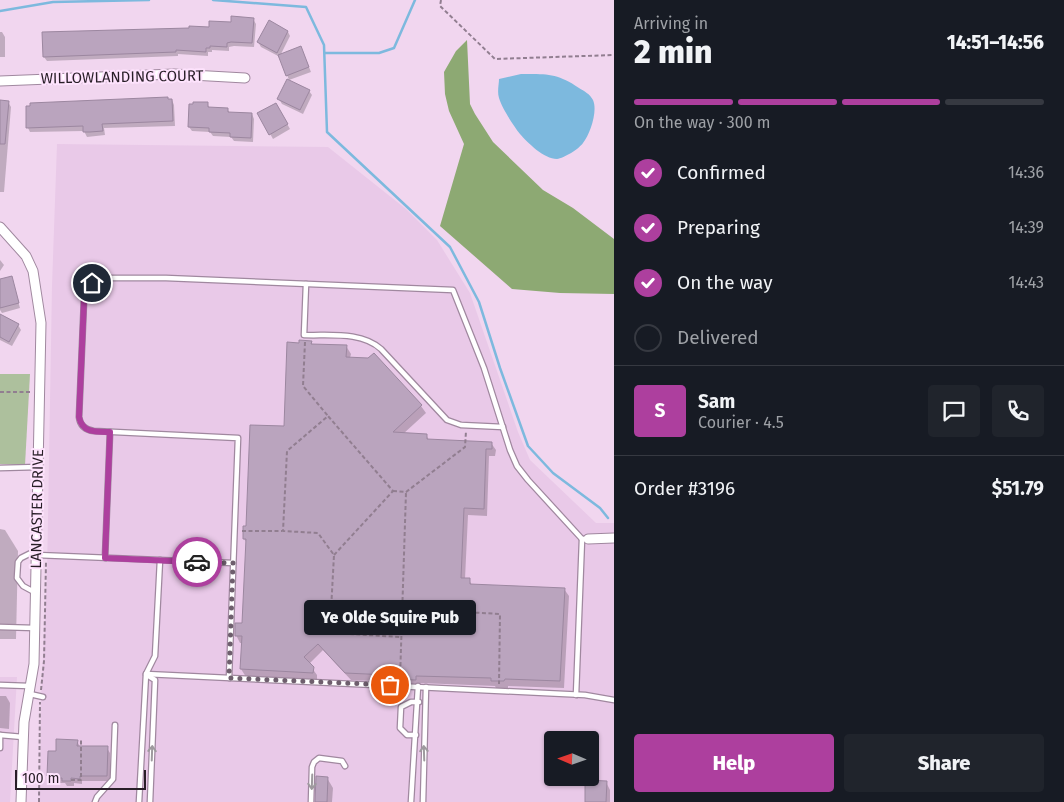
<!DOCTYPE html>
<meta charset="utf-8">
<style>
:root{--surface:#171b24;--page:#20242c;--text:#f1f3f6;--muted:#9ea1a6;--line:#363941;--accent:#ad3f9e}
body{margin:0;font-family:"Fira Sans",sans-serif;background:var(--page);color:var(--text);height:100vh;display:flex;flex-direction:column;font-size:19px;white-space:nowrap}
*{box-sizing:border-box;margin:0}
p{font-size:16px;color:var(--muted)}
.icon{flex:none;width:28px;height:28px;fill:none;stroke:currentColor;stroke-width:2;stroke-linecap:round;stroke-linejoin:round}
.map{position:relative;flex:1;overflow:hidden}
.side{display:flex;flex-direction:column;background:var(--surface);width:450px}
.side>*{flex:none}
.needle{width:32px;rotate:272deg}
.buttons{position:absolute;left:544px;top:731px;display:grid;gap:10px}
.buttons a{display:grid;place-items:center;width:55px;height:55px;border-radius:5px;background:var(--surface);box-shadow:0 1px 4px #0004;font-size:25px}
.scale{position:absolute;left:15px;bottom:12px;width:131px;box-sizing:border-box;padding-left:5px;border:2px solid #281e27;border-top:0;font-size:14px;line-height:18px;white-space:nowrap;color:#281e27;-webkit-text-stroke:4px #fee3fd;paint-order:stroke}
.pin{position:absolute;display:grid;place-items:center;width:42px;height:42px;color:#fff;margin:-21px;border:2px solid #fff;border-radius:50%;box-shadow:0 1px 5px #0007}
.courier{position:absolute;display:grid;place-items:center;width:50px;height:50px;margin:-25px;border:4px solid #ad3f9e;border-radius:50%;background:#fff;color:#222;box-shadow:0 1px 6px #0007}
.bubble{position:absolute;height:35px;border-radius:5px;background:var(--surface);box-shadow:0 1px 4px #0004;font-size:16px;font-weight:800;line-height:35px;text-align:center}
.head em{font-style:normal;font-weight:800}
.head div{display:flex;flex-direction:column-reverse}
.head{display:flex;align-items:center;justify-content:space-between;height:85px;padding:0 20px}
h1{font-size:32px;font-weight:800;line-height:38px}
.bar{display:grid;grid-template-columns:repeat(4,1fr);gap:8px 5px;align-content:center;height:60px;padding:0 20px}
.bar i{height:6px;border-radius:4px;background:var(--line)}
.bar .active{background:var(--accent)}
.bar p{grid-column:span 4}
.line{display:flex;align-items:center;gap:12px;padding:0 20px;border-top:1px solid var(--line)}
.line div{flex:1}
.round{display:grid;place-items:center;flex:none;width:52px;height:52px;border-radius:5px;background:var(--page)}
ol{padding:0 20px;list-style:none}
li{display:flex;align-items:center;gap:15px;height:55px}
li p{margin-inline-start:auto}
li .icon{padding:5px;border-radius:50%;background:var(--accent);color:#fff;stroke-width:4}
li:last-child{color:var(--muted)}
li i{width:28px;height:28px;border:2px solid var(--line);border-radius:50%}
.primary-button{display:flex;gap:10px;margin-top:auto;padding:10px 20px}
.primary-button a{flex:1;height:58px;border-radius:5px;background:var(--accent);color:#fff;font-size:20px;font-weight:800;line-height:58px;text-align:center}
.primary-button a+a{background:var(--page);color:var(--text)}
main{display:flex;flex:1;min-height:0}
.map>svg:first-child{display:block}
.built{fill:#e9c9e8;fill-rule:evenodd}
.green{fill:#adc09d}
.forest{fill:#8da973}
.water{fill:#7db9de}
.shadow{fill:#0003}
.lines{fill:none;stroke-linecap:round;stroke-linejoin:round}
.stream{stroke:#7db9de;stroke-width:2.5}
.building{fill:#baa4be;stroke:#9c87a0}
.lane-casing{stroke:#a0889f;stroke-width:7}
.street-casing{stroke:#a0889f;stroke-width:11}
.path{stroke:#917e90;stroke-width:2;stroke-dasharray:4 2.5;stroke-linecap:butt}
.lane{stroke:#fff;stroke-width:4.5}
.street{stroke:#fff;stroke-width:9}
.oneway{stroke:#9e9a9e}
.done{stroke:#6e5e6d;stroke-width:5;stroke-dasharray:0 9}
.route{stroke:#ad3f9e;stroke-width:6}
.labels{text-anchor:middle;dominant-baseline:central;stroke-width:4;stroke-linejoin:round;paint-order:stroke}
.street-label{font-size:15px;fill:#281e27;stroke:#fee3fd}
</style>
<main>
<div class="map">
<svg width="614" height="802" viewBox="0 0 614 802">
<rect width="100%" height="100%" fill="#f1d6ef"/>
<g class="built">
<path d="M57 144 328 147 406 209 437 240 470 293 518 432 530 460 596 523H614V802H40L41 697 47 576 52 286ZM552 740H590V778H552Z"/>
<path d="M0 677H17L10 802H0Z"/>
</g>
<path class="green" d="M0 374H30L25 465 0 464Z"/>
<path class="forest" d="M467 40 470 104 475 114 493 142 543 190 573 208 614 239V294L560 293 512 289 440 226 464 144 449 111 445 94 444 72 456 51Z"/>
<path class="water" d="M521 74C547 74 557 73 579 88 584 91 590 94 593 100 598 111 590 134 583 143 579 149 564 158 557 159 544 159 528 143 520 134 513 125 502 108 499 98 497 92 499 84 499 79Z"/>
<g class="shadow">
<path d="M253 19 256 24 254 47 234 46 229 47V51L212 50V52H208V56L178 54V56L47 61 44 57 210 29Z"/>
<path d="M0 32H2L5 37V57H0V59Z"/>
<path d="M288 32 290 36 280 56 303 52 311 72 289 80 280 57 261 47 258 42Z"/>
<path d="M309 91 312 95 303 114 282 104 279 99Z"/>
<path d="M169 100H172L174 105 175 126 104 128 105 135 87 137 84 131 30 132 28 128Z"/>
<path d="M0 101 8 102 11 107 4 192H0Z"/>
<path d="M207 104 210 108 227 109 230 113 252 114 254 119 253 142 234 141 231 137 213 136 210 132 192 131 189 127Z"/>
<path d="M276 104 290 129 273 139 259 114Z"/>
<path d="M0 260 4 265 0 271Z"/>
<path d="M11 277 20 308 2 313 0 310V280Z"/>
<path d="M0 315 18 325 21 330 12 346 0 340Z"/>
<path d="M311 342 313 345 346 346 351 354 350 358 369 359 374 354 421 406 426 413 403 434 426 435 429 440 491 443 496 450 495 456H489L487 516 468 515 465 579 469 580 472 585 564 589 569 596 564 688 508 686V688H496L495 686 420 683V688L395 686 392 682 351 680 323 650 309 664 317 675V680L246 677 241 669 243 643H240L236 635 243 624 247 543 244 539 285 427 300 344Z"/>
<path d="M0 529 5 530 18 551 16 639H0Z"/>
<path d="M0 696H6L10 703 9 729 0 728Z"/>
<path d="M77 741 80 747 107 748 110 753V781H82V784L74 783V786H67L65 783H53L51 781 48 776 49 752 57 753Z"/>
<path d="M327 778 333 788 332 802H316Z"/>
<path d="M606 782 610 790V802H586Z"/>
</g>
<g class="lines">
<g class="stream">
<path d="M213 0 306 7 324 45 327 132 450 247 479 302 500 368 528 446 553 473 600 508 608 518"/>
<path d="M0 11 53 2 149 0"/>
<path d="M325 53H379L394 48 415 0"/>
</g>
</g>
<g class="building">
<path d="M231 16 254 18 252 43 231 42 227 43V47L210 46V48H206V52L176 50V52L43 57 42 32 189 28V26L209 27V21L231 22Z"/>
<path d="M269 20 288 31 277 53 257 42Z"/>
<path d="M301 46 309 67 286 76 278 55Z"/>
<path d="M287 79 310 90 300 110 277 99Z"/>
<path d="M168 97V99H172L173 121 102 124 103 131 90 132H83V126L26 128V106H30V103Z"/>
<path d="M0 100 9 101 5 144H0Z"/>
<path d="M193 102H208V107L228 108V112L252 113 251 138 230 137V133L209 132V128L188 127 189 104H193Z"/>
<path d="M276 103 288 124 269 135 257 113Z"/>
<path d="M12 276 19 303 0 308V279Z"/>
<path d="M0 314 19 324 9 342 0 337Z"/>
<path d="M299 340 312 341 311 344 347 345 346 357 368 358 374 353 422 405 393 432 427 434V439L492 442V449H486L484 509 464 508 461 578H470V584L565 588 560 681 505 679 504 681H491V678L416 676V680L389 679V675L345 673 318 644 304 657 314 667 313 673 240 669 242 636H235V623H242L246 539H243V526H246L250 425 284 426 287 342 299 343Z"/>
<path d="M56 739 78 740 77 746H108L107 776H80V779L71 778V781H62V778H49V776H47L48 751H56Z"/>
<path d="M316 776 328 777 327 802H315Z"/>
<path d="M585 780 607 781 606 802H585Z"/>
</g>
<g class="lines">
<defs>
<g id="lane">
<path d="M306 284 304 335C329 336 361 331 381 349L447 420 461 425 503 427"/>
<path d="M0 468 38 467"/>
<path d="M35 551 21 558 18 562 17 578 23 586 36 593"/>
<path d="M37 555 233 563"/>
<path d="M105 558 110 432"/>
<path d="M0 627 35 628"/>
<path d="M146 674 585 695 614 700"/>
<path d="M147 675 155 680 150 802"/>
<path d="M229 678 238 438 94 431C85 430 80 425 79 417L84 300C86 288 93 281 105 278H166L453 290 484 368 510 450 517 466 528 480 582 539"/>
<path d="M0 685 29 686"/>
<path d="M30 694 43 697"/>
<path d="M576 695 582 539H584"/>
<path d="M0 735 23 737"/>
<path d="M416 735H407L400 728 401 707 411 702H419"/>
<path d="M0 748V735"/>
<path d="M95 802 97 797 113 779 115 725"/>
<path d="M139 802 146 674 155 656 160 560"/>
<path d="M311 802 312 767 314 762 319 758 342 761 345 766"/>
<path d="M411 802 418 686"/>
<path d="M423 802 426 687"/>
</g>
<g id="street">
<path d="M0 81 174 74 245 78"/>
<path d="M0 227 26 256 33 271 41 323 34 664 24 722 21 802"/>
<path d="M588 539 614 538"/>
</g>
</defs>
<use href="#lane" class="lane-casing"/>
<use href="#street" class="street-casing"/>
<g class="path">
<path d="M441 0 440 6 495 59 614 55"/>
<path d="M305 342 303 386 328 416"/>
<path d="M0 392H32"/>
<path d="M393 491 406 492 465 447 466 431"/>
<path d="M242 531H282"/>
<path d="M334 555 393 491 328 416 287 451 283 531 318 533 334 555 331 610 350 634 401 637"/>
<path d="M401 625 438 626 464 612 500 614 499 684"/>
<path d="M400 679 406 492"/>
<path d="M41 690 44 661 46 562"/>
<path d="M71 780H81V739"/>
<path d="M39 802 40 702"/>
</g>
<use href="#lane" class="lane"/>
<use href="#street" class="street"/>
</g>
<defs><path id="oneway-shaft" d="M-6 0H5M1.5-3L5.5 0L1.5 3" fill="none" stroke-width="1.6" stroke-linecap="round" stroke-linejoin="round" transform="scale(1.25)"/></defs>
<g class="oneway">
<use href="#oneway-shaft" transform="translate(152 753) rotate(-88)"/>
<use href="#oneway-shaft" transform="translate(424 753) rotate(-92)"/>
<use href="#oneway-shaft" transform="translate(312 782) rotate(92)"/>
</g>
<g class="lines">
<path class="done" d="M197 562 233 563 229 678 390 685"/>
<path class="route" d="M92 283 86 291 84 300 79 417C82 433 96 432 110 432L105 558 197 562"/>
</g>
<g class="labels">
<g class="street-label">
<text transform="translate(122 77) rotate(-1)">WILLOWLANDING COURT</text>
<text transform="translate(37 509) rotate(-89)">LANCASTER DRIVE</text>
</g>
</g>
</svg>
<div class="buttons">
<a><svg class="needle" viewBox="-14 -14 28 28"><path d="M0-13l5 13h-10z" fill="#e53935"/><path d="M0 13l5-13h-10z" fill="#9ea1a6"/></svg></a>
</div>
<div class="scale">100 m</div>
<div class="pin" style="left:390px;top:685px;background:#ea580c"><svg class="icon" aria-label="bag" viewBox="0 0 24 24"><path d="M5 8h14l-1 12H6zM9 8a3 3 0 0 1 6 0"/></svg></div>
<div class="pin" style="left:92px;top:283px;background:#1f2937"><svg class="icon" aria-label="home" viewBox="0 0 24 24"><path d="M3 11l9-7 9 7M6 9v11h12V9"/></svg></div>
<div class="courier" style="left:197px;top:562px"><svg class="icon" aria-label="car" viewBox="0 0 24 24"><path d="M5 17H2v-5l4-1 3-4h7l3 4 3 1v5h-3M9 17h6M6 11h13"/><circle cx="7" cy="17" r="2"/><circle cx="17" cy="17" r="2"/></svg></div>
<div class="bubble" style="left:304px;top:600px;width:172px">Ye Olde Squire Pub</div>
</div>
<section class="side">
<div class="head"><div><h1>2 min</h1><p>Arriving in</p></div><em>14:51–14:56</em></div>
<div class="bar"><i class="active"></i><i class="active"></i><i class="active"></i><i></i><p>On the way · 300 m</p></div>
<ol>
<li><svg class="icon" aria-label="check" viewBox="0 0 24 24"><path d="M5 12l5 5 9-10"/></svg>Confirmed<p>14:36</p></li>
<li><svg class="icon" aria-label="check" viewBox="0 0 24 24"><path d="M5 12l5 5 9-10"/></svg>Preparing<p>14:39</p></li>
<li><svg class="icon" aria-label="check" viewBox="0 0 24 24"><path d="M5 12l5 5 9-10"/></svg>On the way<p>14:43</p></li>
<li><i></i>Delivered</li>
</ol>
<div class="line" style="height:90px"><b class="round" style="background:var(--accent);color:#fff">S</b><div><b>Sam</b><p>Courier · 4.5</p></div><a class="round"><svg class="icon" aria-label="chat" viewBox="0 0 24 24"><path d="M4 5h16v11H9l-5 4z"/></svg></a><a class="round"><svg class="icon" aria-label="phone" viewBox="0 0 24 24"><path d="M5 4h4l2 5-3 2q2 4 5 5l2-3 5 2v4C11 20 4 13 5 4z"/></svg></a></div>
<div class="line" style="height:65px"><div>Order #3196</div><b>$51.79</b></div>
<div class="primary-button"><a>Help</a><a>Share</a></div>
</section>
</main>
